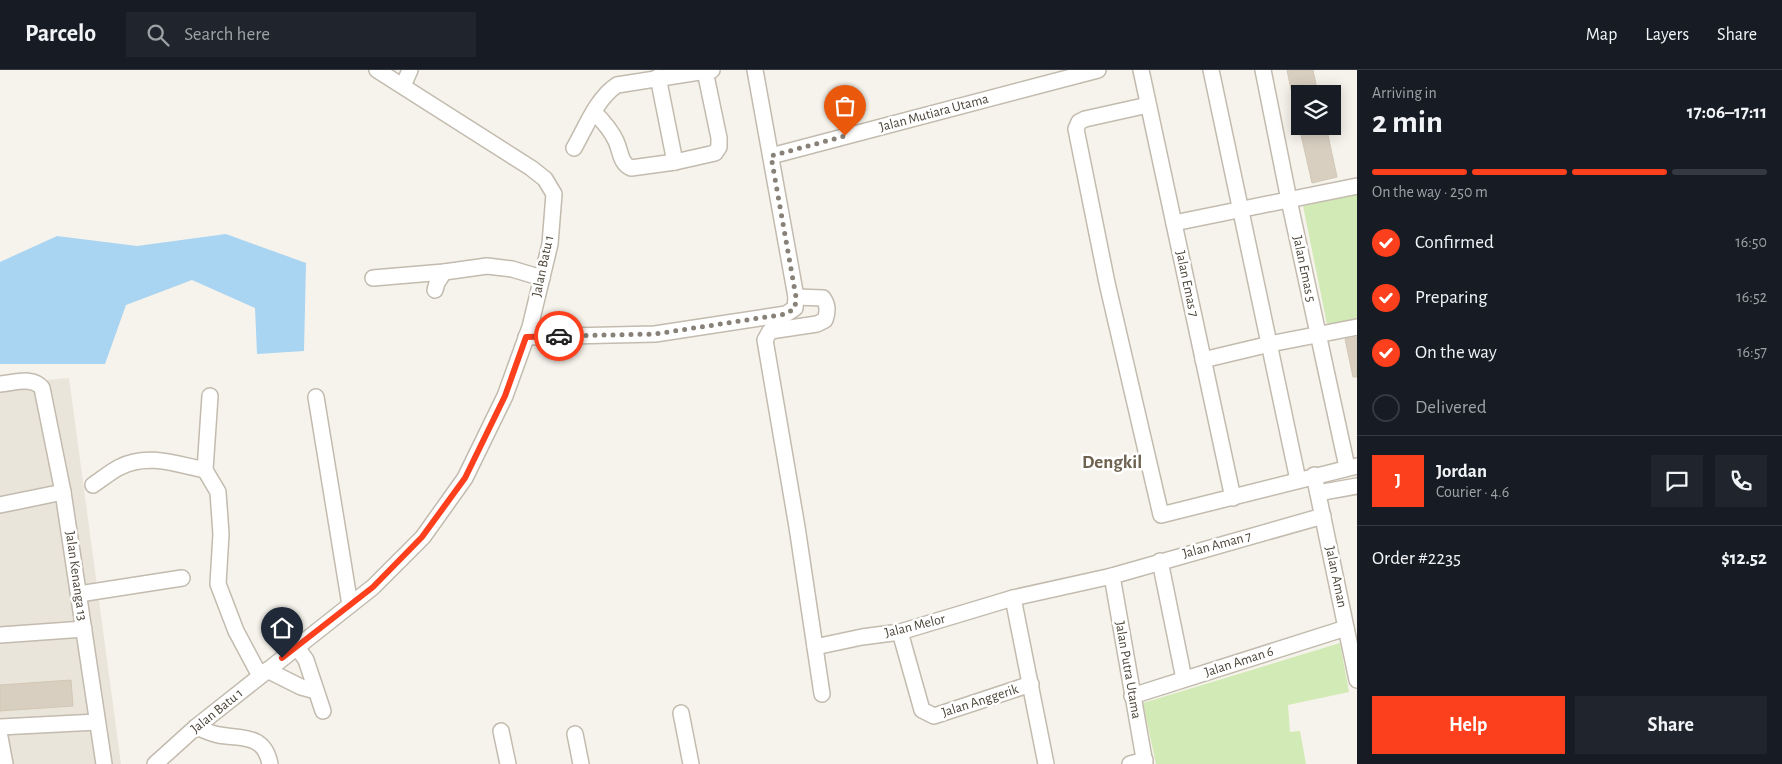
<!DOCTYPE html>
<meta charset="utf-8">
<style>
:root{--surface:#171b24;--page:#20242c;--text:#f1f3f6;--muted:#9ea1a6;--line:#363941;--accent:#fc3f1d}
body{margin:0;font-family:"Alegreya Sans",sans-serif;background:var(--page);color:var(--text);height:100vh;display:flex;flex-direction:column;font-size:19px;white-space:nowrap}
*{box-sizing:border-box;margin:0}
p{font-size:16px;color:var(--muted)}
.icon{flex:none;width:28px;height:28px;fill:none;stroke:currentColor;stroke-width:2;stroke-linecap:round;stroke-linejoin:round}
.map{position:relative;flex:1;overflow:hidden}
.panel{display:flex;flex-direction:column;background:var(--surface);width:425px}
.panel>*{flex:none}
.fabs{position:absolute;left:1291px;top:15px;display:grid;gap:10px}
.fabs a{display:grid;place-items:center;width:50px;height:50px;border-radius:0px;background:var(--surface);box-shadow:0 2px 12px #0003;font-size:25px}
.pin{position:absolute;display:grid;place-items:center;width:42px;height:42px;color:#fff;margin:-51px -21px;border-radius:50% 50% 50% 0;rotate:-45deg;box-shadow:0 0 5px #0007}
.pin .icon{rotate:45deg}
.courier{position:absolute;display:grid;place-items:center;width:50px;height:50px;margin:-25px;border:4px solid #fc3f1d;border-radius:50%;background:#fff;color:#222;box-shadow:0 1px 6px #0007}
.headline em{font-style:normal;font-weight:700}
.headline div{display:flex;flex-direction:column-reverse}
.headline{display:flex;align-items:center;justify-content:space-between;height:85px;padding:0 15px}
h1{font-size:32px;font-weight:700;line-height:38px}
.bar{display:grid;grid-template-columns:repeat(4,1fr);gap:8px 5px;align-content:center;height:60px;padding:0 15px}
.bar i{height:6px;border-radius:4px;background:var(--line)}
.bar .current{background:var(--accent)}
.bar p{grid-column:span 4}
.line{display:flex;align-items:center;gap:12px;padding:0 15px;border-top:1px solid var(--line)}
.line div{flex:1}
.round{display:grid;place-items:center;flex:none;width:52px;height:52px;border-radius:0px;background:var(--page)}
ol{padding:0 15px;list-style:none}
li{display:flex;align-items:center;gap:15px;height:55px}
li p{margin-inline-start:auto}
li .icon{padding:5px;border-radius:50%;background:var(--accent);color:#fff;stroke-width:4}
li:last-child{color:var(--muted)}
li i{width:28px;height:28px;border:2px solid var(--line);border-radius:50%}
.cta{display:flex;gap:10px;margin-top:auto;padding:10px 15px}
.cta a{flex:1;height:58px;border-radius:0px;background:var(--accent);color:#fff;font-size:20px;font-weight:700;line-height:58px;text-align:center}
.cta a+a{background:var(--page);color:var(--text)}
header{display:flex;align-items:center;gap:30px;box-sizing:border-box;height:70px;padding:0 25px;background:var(--surface);border-bottom:1px solid var(--line)}
header strong{font-size:24px}
nav{display:flex;gap:28px;margin-inline-start:auto;font-size:18px}
.search{width:350px;height:45px;background:var(--page);display:flex;align-items:center;gap:12px;box-sizing:border-box;padding:0 18px;border-radius:0px;color:var(--muted);font-size:19px}
main{display:flex;flex:1;min-height:0}
.map>svg:first-child{display:block}
.residential{fill:#eae5da}
.green{fill:#d2eab5}
.water{fill:#a9d4f2}
.building{fill:#d8cfc1;stroke:#d3c7b4}
.lines{fill:none;stroke-linecap:round;stroke-linejoin:round}
.minor-casing{stroke:#c2bbae;stroke-width:18}
.minor{stroke:#fff;stroke-width:15}
.done{stroke:#878178;stroke-width:5;stroke-dasharray:0 9}
.route{stroke:#fc3f1d;stroke-width:6}
.labels{text-anchor:middle;dominant-baseline:central;stroke-width:5;stroke-linejoin:round;paint-order:stroke}
.street-label{font-size:14px;fill:#4b4439;stroke:#fff}
.district-label{font-size:19px;font-weight:bold;fill:#6e6250;stroke:#fff}
</style>
<header>
<strong>Parcelo</strong>
<div class="search"><svg class="icon" aria-label="search" viewBox="0 0 24 24"><circle cx="10" cy="10" r="6"/><path d="M15 15l6 6"/></svg>Search here</div>
<nav><a>Map</a><a>Layers</a><a>Share</a></nav>
</header>
<main>
<div class="map">
<svg width="1357" height="694" viewBox="0 0 1357 694">
<rect width="100%" height="100%" fill="#f6f3ec"/>
<path class="residential" d="M69 308 121 694H0V314Z"/>
<g class="green">
<path d="M1357 124V252L1328 259 1303 136Z"/>
<path d="M1340 573 1349 622 1288 635 1290 662 1300 661 1306 694H1156L1143 633Z"/>
</g>
<path class="water" d="M226 164 306 193 304 281 257 284 255 238 192 210 126 235 105 294H0V192L57 166 137 176Z"/>
<g class="building">
<path d="M1287 0H1313L1318 24H1292Z"/>
<path d="M1299 56H1326L1337 107 1312 113Z"/>
<path d="M1357 267V307H1353L1345 269Z"/>
<path d="M71 610 73 636 0 641V615Z"/>
</g>
<g class="lines">
<defs>
<g id="minor">
<path d="M1141 0 1233 428"/>
<path d="M1211 0 1298 410"/>
<path d="M1263 0 1289 130 1347 397"/>
<path d="M658 7 675 92"/>
<path d="M403 16 410 0"/>
<path d="M1148 35 1085 49 1079 52 1076 59 1107 213 1161 445 1357 396"/>
<path d="M594 42C603 51 611 60 616 71 621 82 620 93 631 98L675 92 715 83 719 77V68L705 1"/>
<path d="M574 78C586 57 597 28 617 15L712 0"/>
<path d="M771 86 1098 0"/>
<path d="M1174 153 1357 116"/>
<path d="M373 208 444 202 487 196 512 199 542 208"/>
<path d="M435 220 437 213 444 202"/>
<path d="M796 227 823 228C828 235 828 241 825 250L817 254 770 261 765 270 797 457 822 624"/>
<path d="M526 267 655 264 786 244 795 238 796 227 755 0"/>
<path d="M1203 290 1270 274 1357 257"/>
<path d="M0 314C14 313 33 306 42 318L63 422 104 694"/>
<path d="M210 326 205 400 218 422 221 464 218 514 236 561 260 606"/>
<path d="M316 327 350 535"/>
<path d="M1314 405 1357 610"/>
<path d="M93 415C102 409 110 402 120 397 147 383 176 394 205 400"/>
<path d="M1318 423 1357 416"/>
<path d="M0 435 63 422"/>
<path d="M1160 491 1184 609"/>
<path d="M1112 506 1145 694"/>
<path d="M79 524 182 508"/>
<path d="M1013 528 1046 694"/>
<path d="M900 562 922 640 934 646 1031 614"/>
<path d="M0 565 84 559"/>
<path d="M297 577 306 590 323 641"/>
<path d="M815 577 862 567 900 562 1013 528 1112 506 1323 446"/>
<path d="M267 600 301 617 316 621"/>
<path d="M1132 626 1346 558"/>
<path d="M681 643 691 694"/>
<path d="M0 657 97 652"/>
<path d="M196 657C204 660 212 664 219 665 243 669 264 664 270 694"/>
<path d="M501 661 508 694"/>
<path d="M575 664 581 694"/>
<path d="M0 667 5 694"/>
<path d="M155 694 196 657 373 517 423 467 465 408 505 326 530 257 550 174 554 124 545 109 531 98 377 0"/>
<path d="M1130 694 1145 690"/>
</g>
</defs>
<use href="#minor" class="minor-casing"/>
<use href="#minor" class="minor"/>
</g>
<g class="lines">
<path class="done" d="M559 266 655 264 786 244 795 238 796 227 771 86 845 66"/>
<path class="route" d="M282 588 373 517 422 467 465 408 505 326 526 267 559 266"/>
</g>
<g class="labels">
<g class="street-label">
<text transform="translate(934 43) rotate(-15)">Jalan Mutiara Utama</text>
<text transform="translate(543 196) rotate(-78)">Jalan Batu 1</text>
<text transform="translate(1304 199) rotate(78)">Jalan Emas 5</text>
<text transform="translate(1187 214) rotate(78)">Jalan Emas 7</text>
<text transform="translate(1217 475) rotate(-15)">Jalan Aman 7</text>
<text transform="translate(76 506) rotate(82)">Jalan Kenanga 13</text>
<text transform="translate(1336 507) rotate(78)">Jalan Aman</text>
<text transform="translate(915 556) rotate(-14)">Jalan Melor</text>
<text transform="translate(1239 592) rotate(-18)">Jalan Aman 6</text>
<text transform="translate(1128 600) rotate(80)">Jalan Putra Utama</text>
<text transform="translate(980 631) rotate(-18)">Jalan Anggerik</text>
<text transform="translate(217 641) rotate(-39)">Jalan Batu 1</text>
</g>
<g class="district-label">
<text x="1112" y="392">Dengkil</text>
</g>
</g>
</svg>
<div class="fabs">
<a><svg class="icon" aria-label="layers" viewBox="0 0 24 24"><path d="M12 4l9 5-9 5-9-5zM3 14l9 5 9-5"/></svg></a>
</div>
<div class="pin" style="left:845px;top:66px;background:#ea580c"><svg class="icon" aria-label="bag" viewBox="0 0 24 24"><path d="M5 8h14l-1 12H6zM9 8a3 3 0 0 1 6 0"/></svg></div>
<div class="pin" style="left:282px;top:588px;background:#1f2937"><svg class="icon" aria-label="home" viewBox="0 0 24 24"><path d="M3 11l9-7 9 7M6 9v11h12V9"/></svg></div>
<div class="courier" style="left:559px;top:266px"><svg class="icon" aria-label="car" viewBox="0 0 24 24"><path d="M5 17H2v-5l4-1 3-4h7l3 4 3 1v5h-3M9 17h6M6 11h13"/><circle cx="7" cy="17" r="2"/><circle cx="17" cy="17" r="2"/></svg></div>
</div>
<section class="panel">
<div class="headline"><div><h1>2 min</h1><p>Arriving in</p></div><em>17:06–17:11</em></div>
<div class="bar"><i class="current"></i><i class="current"></i><i class="current"></i><i></i><p>On the way · 250 m</p></div>
<ol>
<li><svg class="icon" aria-label="check" viewBox="0 0 24 24"><path d="M5 12l5 5 9-10"/></svg>Confirmed<p>16:50</p></li>
<li><svg class="icon" aria-label="check" viewBox="0 0 24 24"><path d="M5 12l5 5 9-10"/></svg>Preparing<p>16:52</p></li>
<li><svg class="icon" aria-label="check" viewBox="0 0 24 24"><path d="M5 12l5 5 9-10"/></svg>On the way<p>16:57</p></li>
<li><i></i>Delivered</li>
</ol>
<div class="line" style="height:90px"><b class="round" style="background:var(--accent);color:#fff">J</b><div><b>Jordan</b><p>Courier · 4.6</p></div><a class="round"><svg class="icon" aria-label="chat" viewBox="0 0 24 24"><path d="M4 5h16v11H9l-5 4z"/></svg></a><a class="round"><svg class="icon" aria-label="phone" viewBox="0 0 24 24"><path d="M5 4h4l2 5-3 2q2 4 5 5l2-3 5 2v4C11 20 4 13 5 4z"/></svg></a></div>
<div class="line" style="height:65px"><div>Order #2235</div><b>$12.52</b></div>
<div class="cta"><a>Help</a><a>Share</a></div>
</section>
</main>
